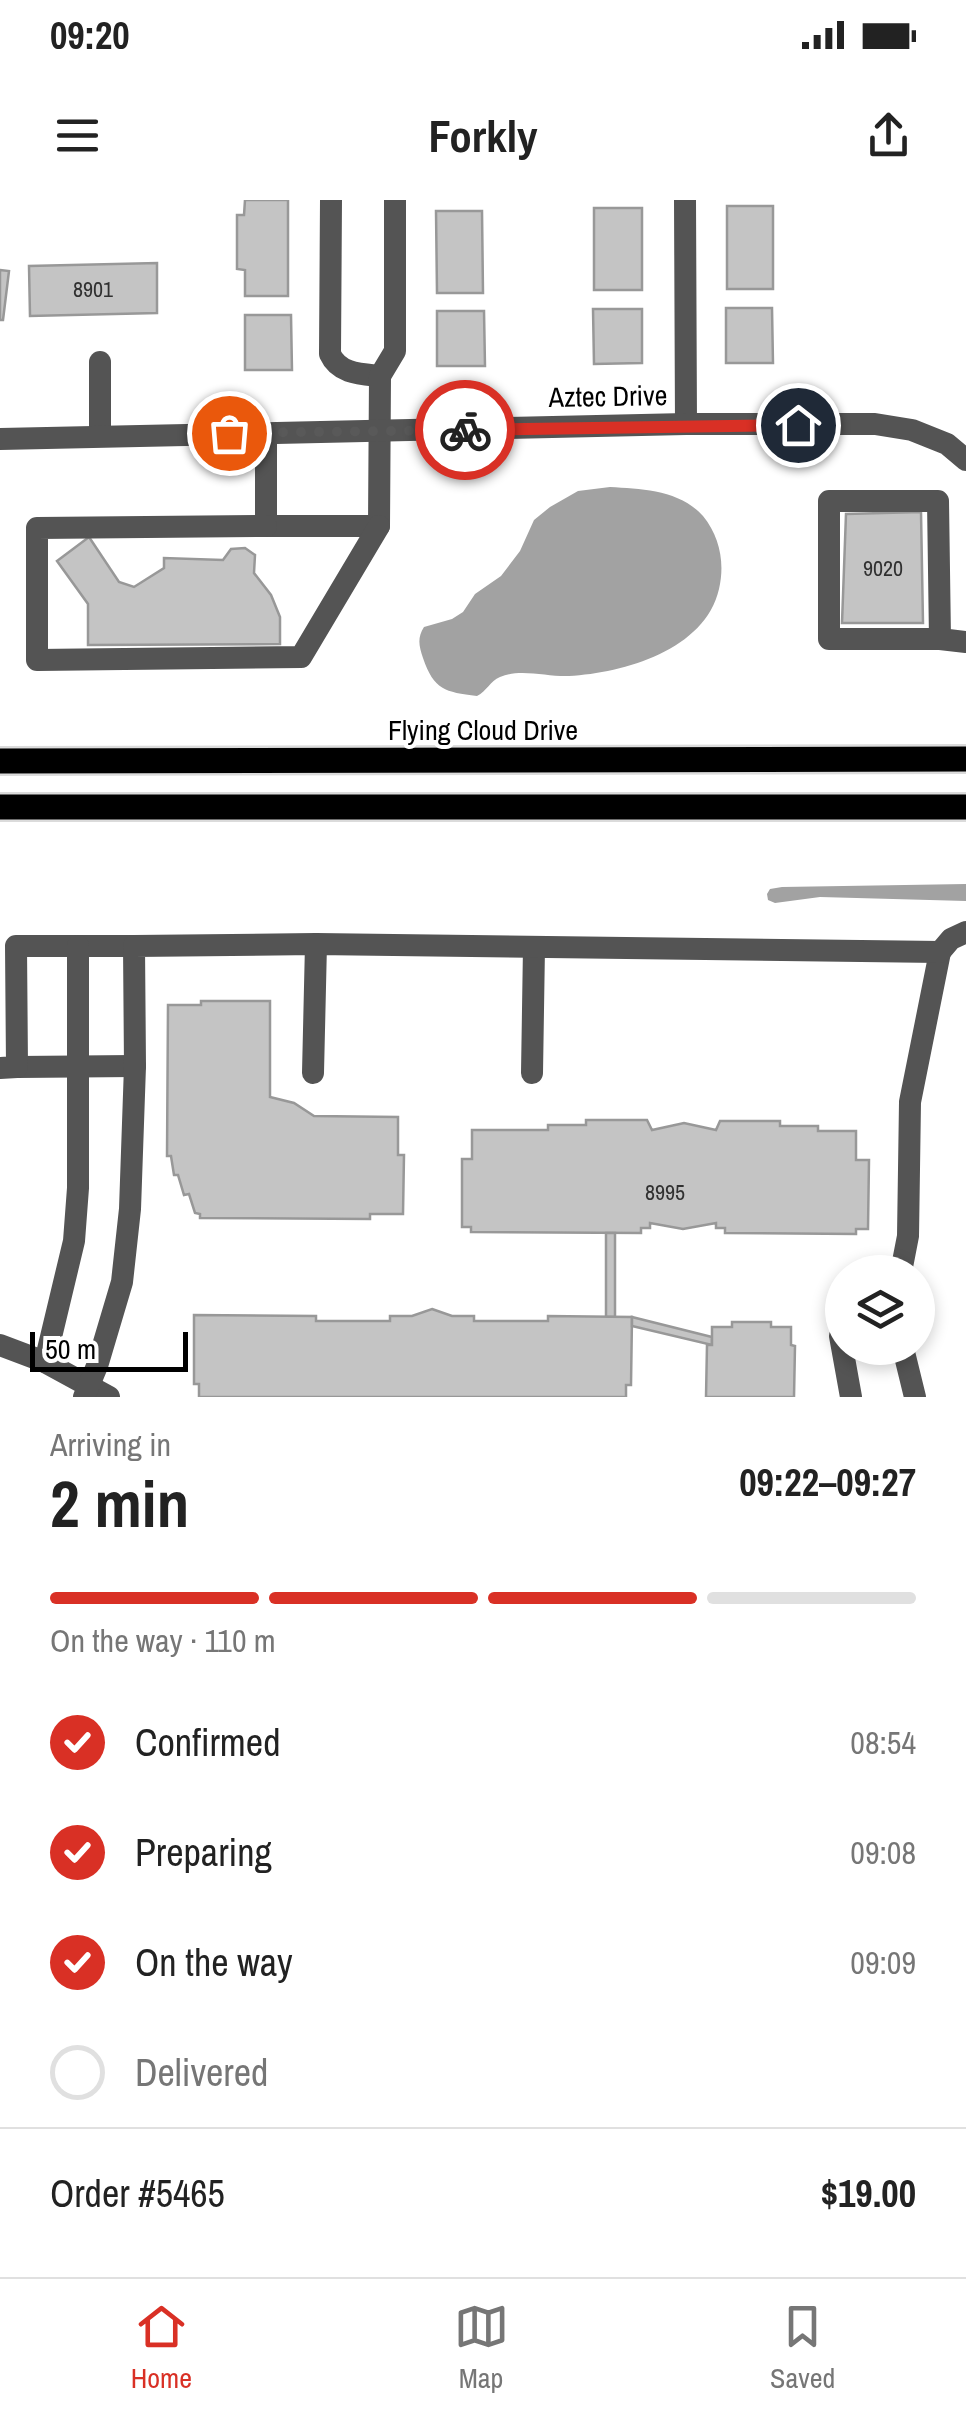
<!DOCTYPE html>
<meta charset="utf-8">
<style>
:root{--surface:#fff;--page:#f6f6f6;--text:#222;--muted:#767676;--line:#e0e0e0;--accent:#d93025}
body{margin:0;font-family:"Archivo Narrow",sans-serif;background:var(--page);color:var(--text);height:100vh;display:flex;flex-direction:column;font-size:38px;white-space:nowrap}
*{box-sizing:border-box;margin:0}
p{font-size:32px;color:var(--muted)}
.icon{flex:none;width:55px;height:55px;fill:none;stroke:currentColor;stroke-width:2;stroke-linecap:round;stroke-linejoin:round}
.map{position:relative;height:1197px;overflow:hidden}
.drawer{display:flex;flex-direction:column;background:var(--surface);flex:1}
.drawer>*{flex:none}
.fabs{position:absolute;left:825px;top:1055px;display:grid;gap:20px}
.fabs a{display:grid;place-items:center;width:110px;height:110px;border-radius:50%;background:var(--surface);box-shadow:0 5px 15px #0003;font-size:50px}
.scale{position:absolute;left:30px;bottom:25px;width:158px;box-sizing:border-box;padding-left:10px;border:5px solid #000;border-top:0;font-size:28px;line-height:35px;white-space:nowrap;color:#000;-webkit-text-stroke:8px #fff;paint-order:stroke}
.pin{position:absolute;display:grid;place-items:center;width:85px;height:85px;color:#fff;margin:-42px;border:5px solid #fff;border-radius:50%;box-shadow:0 2px 10px #0007}
.courier{position:absolute;display:grid;place-items:center;width:100px;height:100px;margin:-50px;border:8px solid #d93025;border-radius:50%;background:#fff;color:#222;box-shadow:0 2px 12px #0007}
.headline em{font-style:normal;font-weight:700}
.headline div{display:flex;flex-direction:column-reverse}
.headline{display:flex;align-items:center;justify-content:space-between;height:170px;padding:0 50px}
h1{font-size:65px;font-weight:700;line-height:75px}
.bar{display:grid;grid-template-columns:repeat(4,1fr);gap:15px 10px;align-content:center;height:120px;padding:0 50px}
.bar i{height:12px;border-radius:8px;background:var(--line)}
.bar .on{background:var(--accent)}
.bar p{grid-column:span 4}
.line{display:flex;align-items:center;gap:25px;padding:0 50px;border-top:2px solid var(--line)}
.line div{flex:1}
ol{padding:0 50px;list-style:none}
li{display:flex;align-items:center;gap:30px;height:110px}
li p{margin-inline-start:auto}
li .icon{padding:10px;border-radius:50%;background:var(--accent);color:#fff;stroke-width:4}
li:last-child{color:var(--muted)}
li i{width:55px;height:55px;border:5px solid var(--line);border-radius:50%}
.status{display:flex;justify-content:space-between;align-items:center;height:70px;padding:0 50px;background:var(--surface);direction:ltr}
.status svg{height:28px;fill:currentColor}
header{display:flex;justify-content:space-between;align-items:center;height:130px;padding:0 50px;background:var(--surface);font-size:45px;font-weight:700}
.menu{display:flex;justify-content:space-around;align-items:center;height:140px;border-top:2px solid var(--line);background:var(--surface);font-size:28px;color:var(--muted)}
.menu a{display:grid;justify-items:center;gap:5px}
.menu .on{color:var(--accent)}
.map>svg:first-child{display:block}
.water{fill:#a2a2a2}
.building{fill:#c4c4c4;stroke:#989898;stroke-width:2.5}
.lines{fill:none;stroke-linecap:round;stroke-linejoin:round}
.major-casing{stroke:#dbdbdb;stroke-width:30}
.minor{stroke:#545454;stroke-width:22}
.major{stroke:#000;stroke-width:25}
.done{stroke:#595959;stroke-width:10;stroke-dasharray:0 18}
.route{stroke:#d93025;stroke-width:12}
.labels{text-anchor:middle;dominant-baseline:central;stroke-width:8;stroke-linejoin:round;paint-order:stroke}
.number-label{font-size:22px;fill:#313131}
.street-label{font-size:28px;fill:#000;stroke:#fff}
</style>
<div class="status"><b>09:20</b><svg viewBox="0 0 49 12"><path d="M0 12V9h3v3zM5 12V6h3v6zM10 12V3h3v9zM15 12V0h3v12zM26 1h20v11H26zM47 4h2v5h-2z"/></svg></div>
<header><svg class="icon" aria-label="menu" viewBox="0 0 24 24"><path d="M4 6h16M4 12h16M4 18h16"/></svg>Forkly<svg class="icon" aria-label="share" viewBox="0 0 24 24"><path d="M12 15V3M7 8l5-5 5 5M5 13v7h14v-7"/></svg></header>
<div class="map">
<svg width="966" height="1197" viewBox="0 0 966 1197">
<rect width="100%" height="100%" fill="#fff"/>
<g class="water">
<path d="M610 287C642 289 680 290 703 316 720 337 725 363 719 389 705 450 624 473 569 476 548 477 520 468 500 477 490 481 487 491 477 496 445 492 434 490 423 458 419 446 417 438 424 427L452 419 463 412 475 394 501 376 520 351 534 320 550 307 578 291Z"/>
<path d="M966 684V701L820 697 775 703 768 700 767 694 770 689 782 687Z"/>
</g>
<g class="building">
<path d="M245 0H288V96H245V70L237 69V15H244Z"/>
<rect x="727" y="6" width="46" height="83"/>
<rect x="594" y="8" width="48" height="82"/>
<path d="M436 11H482L483 93H437Z"/>
<path d="M157 63V113L30 116 29 66Z"/>
<path d="M0 70 9 71 3 120H0Z"/>
<path d="M726 108H772L773 163H726Z"/>
<path d="M593 109H642V163L594 164Z"/>
<path d="M437 111H484L485 166H437Z"/>
<path d="M245 115H291L292 170H245Z"/>
<path d="M921 312 923 423H842L846 314Z"/>
<path d="M89 337 119 382 134 387 164 368V358L223 360 231 349 245 348 255 355 254 373 271 395 280 417V444L88 445V404L57 361Z"/>
<path d="M201 801H270V897L294 903 314 916 398 917V955H404L403 1014H370V1019L200 1018V1014L195 1013 189 994 184 995 178 975H174L171 956H167L168 805H201Z"/>
<path d="M586 920H647L652 930 684 923 716 930 720 921H780V926H818V931H856V960H869L868 1029H856V1034L725 1033V1028H716V1023L683 1029 650 1023V1028H641V1033L471 1032V1027H462V959H472V930H548V925H586Z"/>
<rect x="606" y="1033" width="9" height="84"/>
<path d="M432 1109 452 1116H474V1121H548V1116L632 1117 631 1185H626V1197H199V1184H194V1115L316 1116V1121H390V1116H412Z"/>
<path d="M632 1117 712 1137V1145L632 1126Z"/>
<path d="M732 1122H771V1127H791V1145L795 1146 794 1197H706L707 1145H712V1127H732Z"/>
</g>
<g class="lines">
<defs>
<g id="major">
<path d="M0 561 966 559"/>
<path d="M0 607H966"/>
</g>
</defs>
<use href="#major" class="major-casing"/>
<g class="minor">
<path d="M331 0 330 154C339 174 361 174 380 176"/>
<path d="M685 0 686 224"/>
<path d="M100 162V236"/>
<path d="M266 233V326H379L380 176 395 151V0"/>
<path d="M0 239 686 224H875L912 230 947 244 966 260"/>
<path d="M266 326 37 328V460L301 457 379 326"/>
<path d="M940 439 938 301H829V439H940L966 442"/>
<path d="M17 867 135 866"/>
<path d="M0 868 17 867 16 746H134"/>
<path d="M313 873 316 744"/>
<path d="M532 873 534 747"/>
<path d="M901 1072 908 1036 910 902 940 752"/>
<path d="M842 1133 840 1136 851 1197"/>
<path d="M0 1145 45 1162 109 1197"/>
<path d="M903 1148 915 1197"/>
<path d="M45 1162 74 1041 78 988V746"/>
<path d="M84 1197 97 1166 122 1082 130 1009 135 866 134 746 316 744 940 752 951 739 966 732"/>
</g>
<use href="#major" class="major"/>
</g>
<g class="lines">
<path class="done" d="M229 233 465 230"/>
<path class="route" d="M465 230 798 225"/>
</g>
<g class="labels">
<g class="number-label">
<text x="93" y="89">8901</text>
<text x="883" y="368">9020</text>
<text x="665" y="992">8995</text>
</g>
<g class="street-label">
<text transform="translate(608 196) rotate(-1)">Aztec Drive</text>
<text x="483" y="530">Flying Cloud Drive</text>
</g>
</g>
</svg>
<div class="fabs">
<a><svg class="icon" aria-label="layers" viewBox="0 0 24 24"><path d="M12 4l9 5-9 5-9-5zM3 14l9 5 9-5"/></svg></a>
</div>
<div class="scale">50 m</div>
<div class="pin" style="left:229px;top:233px;background:#ea580c"><svg class="icon" aria-label="bag" viewBox="0 0 24 24"><path d="M5 8h14l-1 12H6zM9 8a3 3 0 0 1 6 0"/></svg></div>
<div class="pin" style="left:798px;top:225px;background:#1f2937"><svg class="icon" aria-label="home" viewBox="0 0 24 24"><path d="M3 11l9-7 9 7M6 9v11h12V9"/></svg></div>
<div class="courier" style="left:465px;top:230px"><svg class="icon" aria-label="bike" viewBox="0 0 24 24"><circle cx="6" cy="16" r="4"/><circle cx="18" cy="16" r="4"/><path d="M6 16l4-8h5l3 8M10 8l3 8H6M13 5h3"/></svg></div>
</div>
<section class="drawer">
<div class="headline"><div><h1>2 min</h1><p>Arriving in</p></div><em>09:22–09:27</em></div>
<div class="bar"><i class="on"></i><i class="on"></i><i class="on"></i><i></i><p>On the way · 110 m</p></div>
<ol>
<li><svg class="icon" aria-label="check" viewBox="0 0 24 24"><path d="M5 12l5 5 9-10"/></svg>Confirmed<p>08:54</p></li>
<li><svg class="icon" aria-label="check" viewBox="0 0 24 24"><path d="M5 12l5 5 9-10"/></svg>Preparing<p>09:08</p></li>
<li><svg class="icon" aria-label="check" viewBox="0 0 24 24"><path d="M5 12l5 5 9-10"/></svg>On the way<p>09:09</p></li>
<li><i></i>Delivered</li>
</ol>
<div class="line" style="height:130px"><div>Order #5465</div><b>$19.00</b></div>
</section>
<nav class="menu">
<a class="on"><svg class="icon" aria-label="home" viewBox="0 0 24 24"><path d="M3 11l9-7 9 7M6 9v11h12V9"/></svg>Home</a>
<a><svg class="icon" aria-label="map" viewBox="0 0 24 24"><path d="M3 6l6-2 6 2 6-2v14l-6 2-6-2-6 2zM9 4v14M15 6v14"/></svg>Map</a>
<a><svg class="icon" aria-label="saved" viewBox="0 0 24 24"><path d="M7 4h10v16l-5-4-5 4z"/></svg>Saved</a>
</nav>
